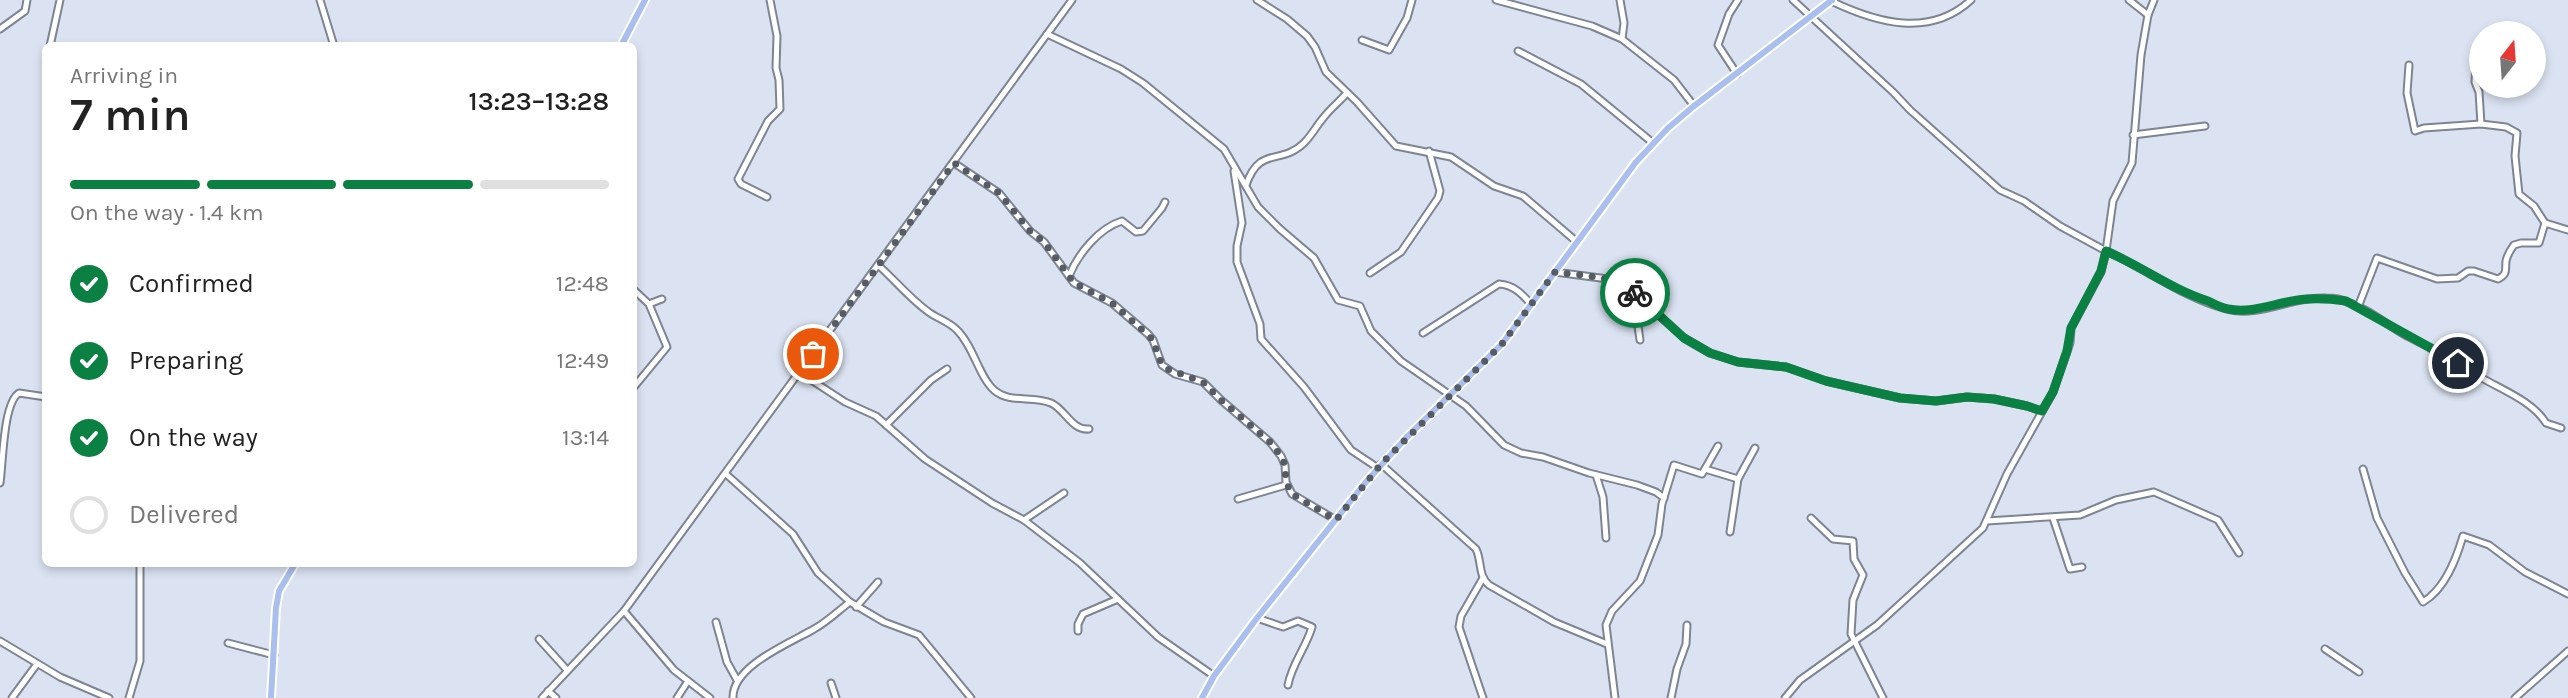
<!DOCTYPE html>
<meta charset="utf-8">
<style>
:root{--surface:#fff;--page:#f2f2f2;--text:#222;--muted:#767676;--line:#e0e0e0;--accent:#0b8043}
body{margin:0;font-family:Karla,sans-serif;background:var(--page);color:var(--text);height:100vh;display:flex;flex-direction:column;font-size:26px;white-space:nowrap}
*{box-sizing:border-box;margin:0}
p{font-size:23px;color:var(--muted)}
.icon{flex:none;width:38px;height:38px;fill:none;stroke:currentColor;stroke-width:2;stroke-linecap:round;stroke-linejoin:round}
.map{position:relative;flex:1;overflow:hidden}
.details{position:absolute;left:42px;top:42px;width:595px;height:525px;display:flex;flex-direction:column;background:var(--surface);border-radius:10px;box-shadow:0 4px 10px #0003}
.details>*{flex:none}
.needle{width:46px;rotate:17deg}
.buttons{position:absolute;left:2469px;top:21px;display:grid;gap:14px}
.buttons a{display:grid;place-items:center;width:77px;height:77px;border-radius:50%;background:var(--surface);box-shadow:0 4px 10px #0003;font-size:35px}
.pin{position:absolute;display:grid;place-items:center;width:60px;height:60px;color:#fff;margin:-30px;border:4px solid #fff;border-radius:50%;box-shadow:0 2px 7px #0007}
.courier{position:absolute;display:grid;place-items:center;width:70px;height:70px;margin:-35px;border:5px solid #0b8043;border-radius:50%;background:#fff;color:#222;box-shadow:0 2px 9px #0007}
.head em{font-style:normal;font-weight:600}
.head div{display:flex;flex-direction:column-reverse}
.head{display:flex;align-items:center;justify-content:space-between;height:119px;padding:0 28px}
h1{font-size:46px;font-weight:600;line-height:52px}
.bar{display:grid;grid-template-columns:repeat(4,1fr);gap:10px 7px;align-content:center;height:84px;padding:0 28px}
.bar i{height:9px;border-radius:5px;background:var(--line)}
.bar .active{background:var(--accent)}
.bar p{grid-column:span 4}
ol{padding:0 28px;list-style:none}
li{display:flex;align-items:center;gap:21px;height:77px}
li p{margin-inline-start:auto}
li .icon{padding:7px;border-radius:50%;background:var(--accent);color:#fff;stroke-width:4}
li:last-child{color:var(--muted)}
li i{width:38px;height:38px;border:4px solid var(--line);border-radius:50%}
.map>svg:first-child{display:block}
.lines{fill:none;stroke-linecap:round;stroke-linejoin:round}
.minor-casing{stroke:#7d8492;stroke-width:9}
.major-casing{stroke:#fff;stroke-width:10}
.minor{stroke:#fff;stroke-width:5}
.major{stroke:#aabfed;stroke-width:6}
.done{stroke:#575c64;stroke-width:7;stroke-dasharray:0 12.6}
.route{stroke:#0b8043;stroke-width:9}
</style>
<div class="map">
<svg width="2568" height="698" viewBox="0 0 2568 698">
<rect width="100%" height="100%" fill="#dbe3f2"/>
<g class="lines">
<defs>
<g id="minor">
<path d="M320 0 334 46"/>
<path d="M1257 0 1287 19 1307 36 1315 47 1326 72 1357 102 1396 146 1451 157 1494 186 1523 196 1577 242"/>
<path d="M1496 0 1592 26 1622 39 1674 80 1694 106"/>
<path d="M1620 0 1624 23 1622 39"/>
<path d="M2129 0 2148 15"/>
<path d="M2154 0 2148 15 2141 55 2132 163 2113 201 2106 251C2147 269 2182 297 2226 309 2258 318 2293 296 2326 298 2332 298 2341 299 2347 302 2369 309 2387 325 2407 336 2431 348 2454 361 2477 375 2499 389 2532 400 2546 423L2561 428"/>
<path d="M1831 1C1877 23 1930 38 1971 0"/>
<path d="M0 29 25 11 27 0"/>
<path d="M1047 34 1121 69 1143 83 1224 149 1258 207 1280 229 1314 258 1338 300 1360 306 1371 331 1401 361 1466 406 1504 445 1521 453 1543 457 1589 473 1637 485 1656 492 1664 498"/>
<path d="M1362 40 1389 50 1407 18 1412 0"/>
<path d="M50 46 60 0"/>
<path d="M1518 51 1581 84 1653 143"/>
<path d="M2409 65 2407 93 2415 131 2424 128 2481 124"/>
<path d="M1737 74 1718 45 1729 14 1738 0"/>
<path d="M2133 135 2205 126"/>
<path d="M954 163 999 193 1030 231 1044 242 1074 283 1112 303 1148 334 1153 340 1162 365 1175 374 1203 382 1221 400 1270 442 1281 456 1285 465 1286 482 1292 494 1336 520"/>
<path d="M1234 171 1242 223 1237 246V262L1260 324 1261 339 1304 387 1351 450 1378 468"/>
<path d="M1246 185C1260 145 1280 166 1304 143 1312 135 1317 125 1324 117 1331 108 1340 101 1347 93"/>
<path d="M767 197 741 184 738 179 768 121 780 109 779 80 776 68 777 36 770 0"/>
<path d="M2545 223 2568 230"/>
<path d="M878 265C895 280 911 300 930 313 939 319 949 322 957 330 974 347 979 377 994 390 1010 404 1032 395 1051 403 1065 409 1072 431 1089 429"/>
<path d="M1555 272 1608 279 1624 284 1684 338 1710 353 1738 362 1786 367 1826 381 1900 398 1936 401 1967 397 1994 399 2027 406 2041 411"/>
<path d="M1370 273 1401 252 1438 198 1440 191 1429 151"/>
<path d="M1069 276C1078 254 1099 228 1122 221L1136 232 1143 231 1162 208 1165 202"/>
<path d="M1624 284 1637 319 1640 340"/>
<path d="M634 290 649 304 667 347 634 387"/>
<path d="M649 304 662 299"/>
<path d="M2358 307 2377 258 2437 279 2458 278 2468 271H2474L2498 279C2508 274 2505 270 2506 261 2507 256 2511 249 2514 245L2521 243H2539L2545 223 2534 206 2519 194 2515 156 2517 133 2506 127 2481 124 2479 92 2475 82 2476 60"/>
<path d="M1423 333 1499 284C1514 285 1522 294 1531 304"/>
<path d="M799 372 845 402 876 416 925 459 992 503 1024 520 1080 563 1158 637 1214 676"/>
<path d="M886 425 931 380 947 369"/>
<path d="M1381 464 1476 549C1482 561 1478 576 1489 585L1554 622 1607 644"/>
<path d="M1705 469 1738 479"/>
<path d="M2363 469 2377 518 2405 573 2423 602C2445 589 2456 560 2463 536L2489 545 2525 572 2568 594"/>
<path d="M726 474 793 534 818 573 850 602 884 622 919 635 971 698"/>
<path d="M1596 475 1603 497 1606 538"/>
<path d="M0 483C3 463 3 403 19 393L46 397"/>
<path d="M1238 499 1286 485"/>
<path d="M1811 518 1833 539 1853 541 1854 559 1863 575 1853 600 1851 634 1883 698"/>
<path d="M2053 518 2070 569 2082 567"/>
<path d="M1024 520 1064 493"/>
<path d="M1987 521 2080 515 2116 500 2154 492 2218 520 2239 553"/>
<path d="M1730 532 1738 479 1755 448"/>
<path d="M1483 578 1461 616 1459 627 1483 698"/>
<path d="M856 607 878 582"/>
<path d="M624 611 674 670 710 698"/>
<path d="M1257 618 1283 627 1298 621 1312 627C1306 648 1292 663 1288 685"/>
<path d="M716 622 727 662 737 680"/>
<path d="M1078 631V624L1083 614 1118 599"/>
<path d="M539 639 567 670"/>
<path d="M0 641 60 677 109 698"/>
<path d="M228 643 274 655"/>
<path d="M2325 649 2359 672"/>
<path d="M831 683 836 698"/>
<path d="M548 691 556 698"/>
<path d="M12 698 37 664"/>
<path d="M129 698 140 661V564"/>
<path d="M542 698 624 611 1072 0"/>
<path d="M677 698 688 681"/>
<path d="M733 698C732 666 790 643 814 629 827 622 838 611 850 602"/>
<path d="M1615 698 1606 625 1612 611 1640 581 1658 535 1662 504 1674 465 1702 474 1718 446"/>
<path d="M1671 698 1677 669 1686 644 1687 625"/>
<path d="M1785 698 1800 680 1877 625 1983 528 2007 474 2053 392 2070 343 2071 328 2101 272 2106 251 2060 226 2024 201 2000 190 1910 110 1893 92 1793 0"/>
<path d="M2515 698 2568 651"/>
</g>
<g id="major">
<path d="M621 46 645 0"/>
<path d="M271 698 276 608 279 591 295 564"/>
<path d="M1202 698 1214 676 1257 618 1365 483 1406 438 1502 344 1636 162 1668 128 1694 106 1832 0"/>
</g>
</defs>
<use href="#minor" class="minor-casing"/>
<use href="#major" class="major-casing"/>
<use href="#minor" class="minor"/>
<use href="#major" class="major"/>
</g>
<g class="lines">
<path class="done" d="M813 354 954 163 999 193 1030 231 1044 242 1074 283 1112 303 1147 334 1153 340 1159 359 1167 369 1203 382 1221 400 1270 442 1281 456 1285 465 1286 482 1292 494 1336 520 1382 463 1502 344 1555 272C1583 276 1613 275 1635 293"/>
<path class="route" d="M1635 293 1684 338 1710 353 1738 362 1786 367 1826 381 1900 398 1936 401 1967 397 1994 399 2027 406 2042 411 2053 392 2067 351 2071 328 2101 271 2106 251C2141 266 2171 289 2208 301 2214 304 2221 308 2228 309 2248 313 2268 306 2287 302 2307 297 2326 298 2346 301L2458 363"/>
</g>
</svg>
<div class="buttons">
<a><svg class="needle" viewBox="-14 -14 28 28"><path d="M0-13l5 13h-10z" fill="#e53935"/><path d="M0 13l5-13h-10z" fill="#767676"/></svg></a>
</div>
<div class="pin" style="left:813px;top:354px;background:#ea580c"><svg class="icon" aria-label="bag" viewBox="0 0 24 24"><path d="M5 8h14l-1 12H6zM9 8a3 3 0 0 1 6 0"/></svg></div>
<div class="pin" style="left:2458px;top:363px;background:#1f2937"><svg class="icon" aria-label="home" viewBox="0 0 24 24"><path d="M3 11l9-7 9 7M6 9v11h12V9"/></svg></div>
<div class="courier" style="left:1635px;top:293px"><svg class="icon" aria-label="bike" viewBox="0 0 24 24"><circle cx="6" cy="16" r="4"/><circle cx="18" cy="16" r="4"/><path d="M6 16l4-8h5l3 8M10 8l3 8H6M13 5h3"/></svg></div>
<section class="details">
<div class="head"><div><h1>7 min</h1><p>Arriving in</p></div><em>13:23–13:28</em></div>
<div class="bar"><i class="active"></i><i class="active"></i><i class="active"></i><i></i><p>On the way · 1.4 km</p></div>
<ol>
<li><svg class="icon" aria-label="check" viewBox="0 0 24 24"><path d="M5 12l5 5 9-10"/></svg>Confirmed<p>12:48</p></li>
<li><svg class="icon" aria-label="check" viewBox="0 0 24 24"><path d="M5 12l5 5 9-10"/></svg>Preparing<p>12:49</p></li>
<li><svg class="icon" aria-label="check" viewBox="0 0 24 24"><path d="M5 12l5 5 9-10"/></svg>On the way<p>13:14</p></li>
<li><i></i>Delivered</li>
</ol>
</section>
</div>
